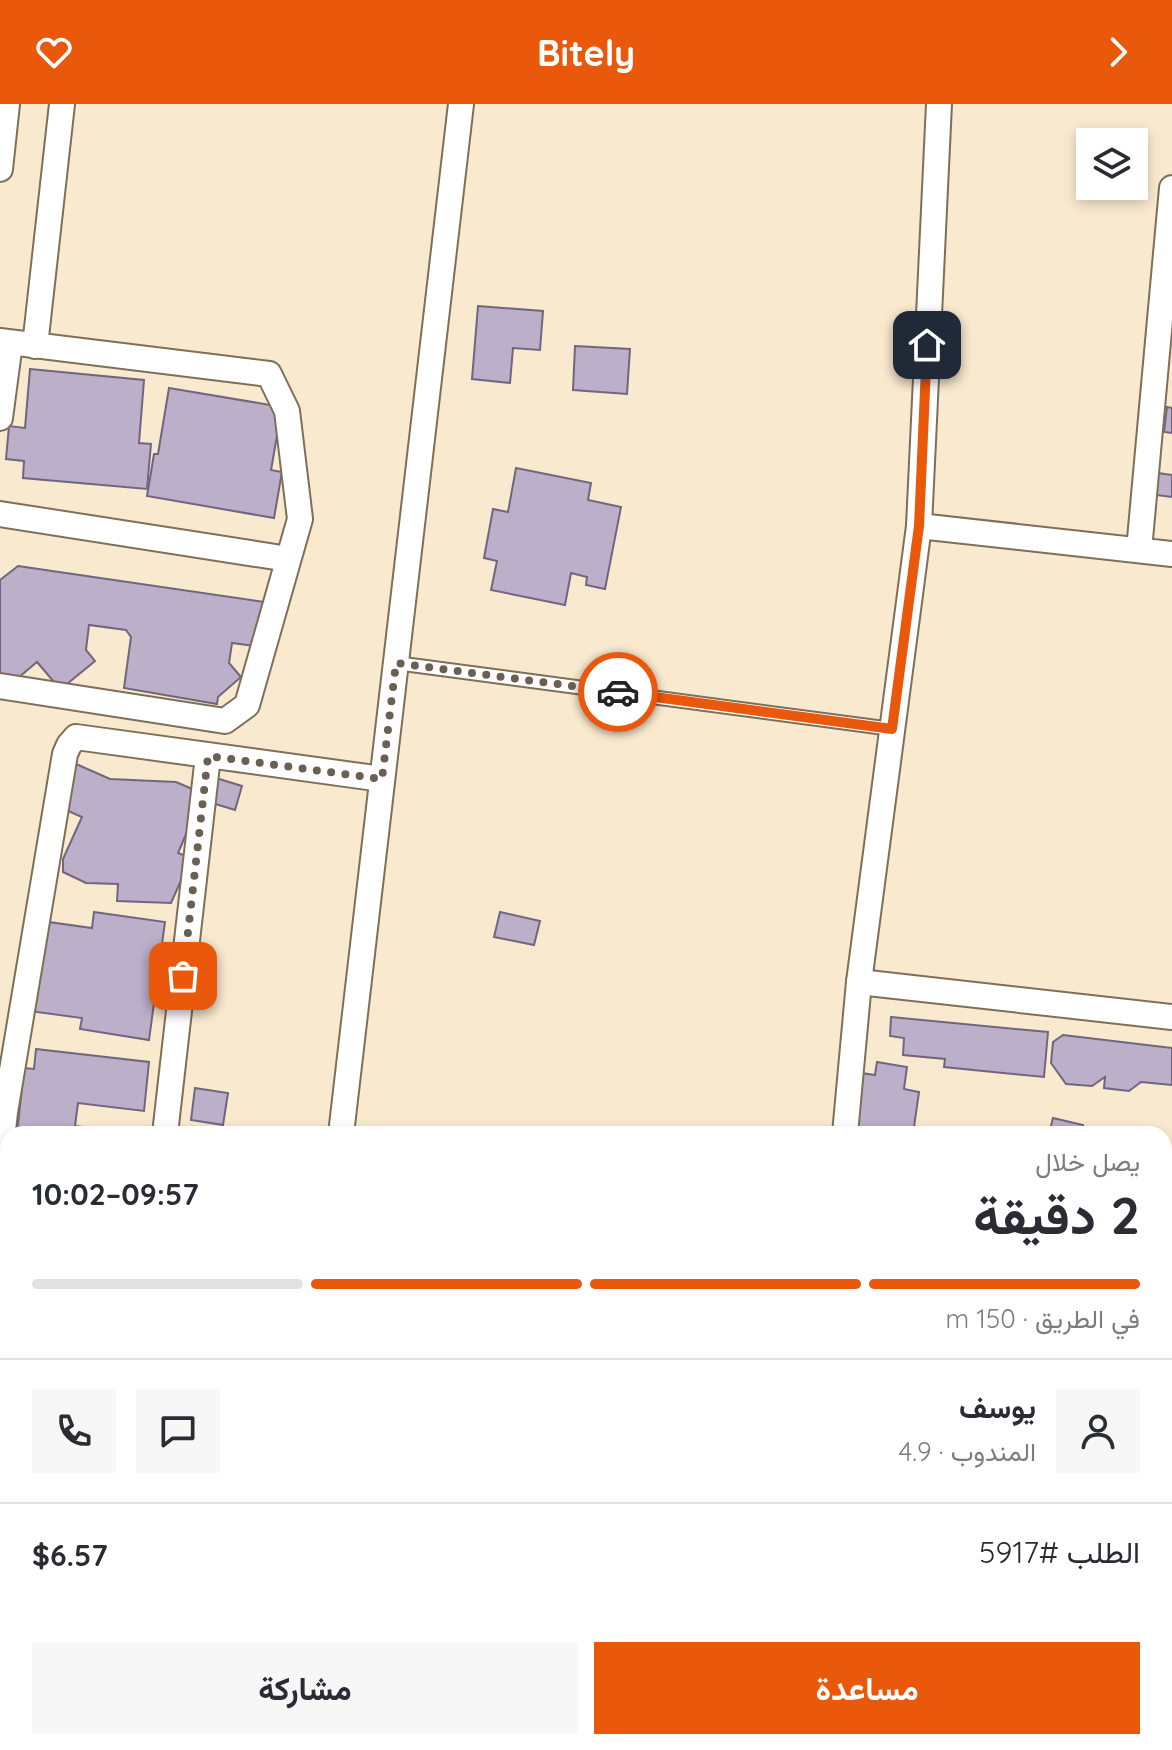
<!DOCTYPE html>
<html lang="ar">
<meta charset="utf-8">
<style>
:root{--surface:#fff;--page:#f7f7f7;--text:#2b2b33;--muted:#7c7c81;--line:#e1e1e2;--accent:#ea580c}
body{margin:0;font-family:Quicksand,Vazirmatn,sans-serif;background:var(--page);color:var(--text);direction:rtl;height:100vh;display:flex;flex-direction:column;font-size:30px;white-space:nowrap}
*{box-sizing:border-box;margin:0}
p{font-size:26px;color:var(--muted)}
.icon{flex:none;width:44px;height:44px;fill:none;stroke:currentColor;stroke-width:2;stroke-linecap:round;stroke-linejoin:round}
.map{position:relative;flex:1;overflow:hidden;direction:ltr}
.details{position:absolute;left:0px;top:1022px;width:1172px;height:624px;display:flex;flex-direction:column;background:var(--surface);border-radius:24px 24px 0 0;box-shadow:0 4px 12px #0003;direction:rtl}
.details>*{flex:none}
.fabs{position:absolute;left:1076px;top:24px;display:grid;gap:16px}
.fabs a{display:grid;place-items:center;width:72px;height:72px;border-radius:0px;background:var(--surface);box-shadow:0 4px 12px #0003;font-size:40px}
.pin{position:absolute;display:grid;place-items:center;width:68px;height:68px;color:#fff;margin:-34px;border-radius:16px;box-shadow:0 4px 12px #0006}
.courier{position:absolute;display:grid;place-items:center;width:80px;height:80px;margin:-40px;border:6px solid #ea580c;border-radius:50%;background:#fff;color:#222;box-shadow:0 2px 10px #0007}
.headline em{font-style:normal;font-weight:700}
.headline div{display:flex;flex-direction:column-reverse}
.headline{display:flex;align-items:center;justify-content:space-between;height:136px;padding:0 32px}
h1{font-size:52px;font-weight:700;line-height:60px}
.bar{display:grid;grid-template-columns:repeat(4,1fr);gap:12px 8px;align-content:center;height:96px;padding:0 32px}
.bar i{height:10px;border-radius:6px;background:var(--line)}
.bar .selected{background:var(--accent)}
.bar p{grid-column:span 4}
.line{display:flex;align-items:center;gap:20px;padding:0 32px;border-top:2px solid var(--line)}
.line div{flex:1}
.round{display:grid;place-items:center;flex:none;width:84px;height:84px;border-radius:0px;background:var(--page)}
.cta{display:flex;gap:16px;margin-top:auto;padding:16px 32px}
.cta a{flex:1;height:92px;border-radius:0px;background:var(--accent);color:#fff;font-size:32px;font-weight:700;line-height:92px;text-align:center}
.cta a+a{background:var(--page);color:var(--text)}
header{display:flex;justify-content:space-between;align-items:center;height:104px;padding:0 32px;background:var(--accent);color:#fff;font-size:36px;font-weight:700}
.map>svg:first-child{display:block}
.building{fill:#bbafc9;stroke:#71667e;stroke-width:2}
.lines{fill:none;stroke-linecap:round;stroke-linejoin:round}
.lane-casing{stroke:#7d6f58;stroke-width:16}
.street-casing{stroke:#7d6f58;stroke-width:28}
.secondary-casing{stroke:#7d6f58;stroke-width:36}
.lane{stroke:#fff;stroke-width:12}
.street{stroke:#fff;stroke-width:24}
.secondary{stroke:#fff;stroke-width:32}
.done{stroke:#6a6052;stroke-width:8;stroke-dasharray:0 14.4}
.route{stroke:#ea580c;stroke-width:10}
</style>
<header><svg class="icon" aria-label="forward" viewBox="0 0 24 24"><path d="M9 5l7 7-7 7"/></svg>Bitely<svg class="icon" aria-label="heart" viewBox="0 0 24 24"><path d="M12 20l-8-8c-3-5 5-10 8-4 3-6 11-1 8 4z"/></svg></header>
<div class="map">
<svg width="1172" height="1646" viewBox="0 0 1172 1646">
<rect width="100%" height="100%" fill="#f9e9cf"/>
<g class="building">
<path d="M478 202 543 207 540 246 513 244 510 279 472 275Z"/>
<path d="M575 242 630 245 627 290 573 286Z"/>
<path d="M30 265 144 276 139 339 151 340 147 385 23 374 24 357 6 355 9 322 25 324Z"/>
<path d="M169 284 282 303 271 366 282 368 274 414 147 392 154 350H158Z"/>
<path d="M1167 303 1172 304V329L1164 328Z"/>
<path d="M516 364 591 379 588 396 621 403 605 485 586 481 587 473 571 469 565 501 491 486 497 457 484 454 493 405 508 408Z"/>
<path d="M1158 369 1172 371V393L1156 391Z"/>
<path d="M18 462 265 498 261 543 232 539 229 559 241 573 218 593 217 600 124 584 131 533 126 526 89 521 86 546 95 557 67 580 54 578 37 558 18 574 0 571V476Z"/>
<path d="M76 660 110 675 176 678 197 687 196 707 178 749 191 754 171 799 117 797 118 780 86 779 63 768V755L82 713 66 706 67 680Z"/>
<path d="M216 674 242 682 235 706 209 698Z"/>
<path d="M94 808 165 818 149 936 80 925 82 914 29 907 41 817 92 824Z"/>
<path d="M500 808 540 817 534 841 494 833Z"/>
<path d="M891 913 1048 928 1044 973 944 963 945 955 903 951 904 934 890 932Z"/>
<path d="M1063 931 1172 944V981L1141 978 1129 987 1104 984 1105 973 1092 982 1066 980 1051 959 1053 938Z"/>
<path d="M36 945 149 958 144 1007 78 999 75 1022 136 1030H17L24 964 34 965Z"/>
<path d="M877 958 907 963 904 985 919 988 913 1030H852L861 969 875 971Z"/>
<path d="M195 984 228 989 223 1021 191 1016Z"/>
<path d="M1053 1014 1083 1021 1081 1030H1049Z"/>
<path d="M1172 1076V1110L1164 1109 1166 1081Z"/>
<path d="M4 1099 8 1100V1192L0 1191V1134Z"/>
<path d="M0 1252 8 1254V1346L0 1344Z"/>
<path d="M1164 1314H1172V1358L1164 1357Z"/>
</g>
<g class="lines">
<defs>
<path id="lane" d="M396 559 892 625"/>
<g id="street">
<path d="M0 65 7 0"/>
<path d="M0 237 269 270 287 307 300 415 247 601 225 617 0 582"/>
<path d="M35 242 62 0"/>
<path d="M0 314 10 239"/>
<path d="M0 410 288 455"/>
<path d="M919 422 1172 450"/>
<path d="M1139 446 1172 84"/>
<path d="M859 878 1172 913"/>
<path d="M165 1030 208 652"/>
<path d="M341 1030 461 0"/>
<path d="M845 1030 859 878 919 422 939 0"/>
<path d="M0 1054 5 1008 65 650 69 641 76 633 382 675"/>
<path d="M1164 1166 1172 1167"/>
<path d="M1164 1413 1172 1414"/>
<path d="M421 1646 422 1638"/>
<path d="M1039 1646 1040 1638"/>
</g>
<g id="secondary">
<path d="M0 1382 8 1383"/>
<path d="M0 1478 8 1479"/>
<path d="M1164 1512 1172 1513"/>
<path d="M1164 1605 1172 1606"/>
</g>
</defs>
<use href="#lane" class="lane-casing"/>
<use href="#street" class="street-casing"/>
<use href="#secondary" class="secondary-casing"/>
<use href="#lane" class="lane"/>
<use href="#street" class="street"/>
<use href="#secondary" class="secondary"/>
</g>
<g class="lines">
<path class="done" d="M183 872 208 652 382 675 396 559 618 588"/>
<path class="route" d="M618 588 892 625 919 422 927 241"/>
</g>
</svg>
<div class="fabs">
<a><svg class="icon" aria-label="layers" viewBox="0 0 24 24"><path d="M12 4l9 5-9 5-9-5zM3 14l9 5 9-5"/></svg></a>
</div>
<div class="pin" style="left:183px;top:872px;background:#ea580c"><svg class="icon" aria-label="bag" viewBox="0 0 24 24"><path d="M5 8h14l-1 12H6zM9 8a3 3 0 0 1 6 0"/></svg></div>
<div class="pin" style="left:927px;top:241px;background:#1f2937"><svg class="icon" aria-label="home" viewBox="0 0 24 24"><path d="M3 11l9-7 9 7M6 9v11h12V9"/></svg></div>
<div class="courier" style="left:618px;top:588px"><svg class="icon" aria-label="car" viewBox="0 0 24 24"><path d="M5 17H2v-5l4-1 3-4h7l3 4 3 1v5h-3M9 17h6M6 11h13"/><circle cx="7" cy="17" r="2"/><circle cx="17" cy="17" r="2"/></svg></div>
<section class="details">
<div class="headline"><div><h1>2 دقيقة</h1><p>يصل خلال</p></div><em>09:57–10:02</em></div>
<div class="bar"><i class="selected"></i><i class="selected"></i><i class="selected"></i><i></i><p>في الطريق · 150 m</p></div>
<div class="line" style="height:144px"><a class="round"><svg class="icon" aria-label="person" viewBox="0 0 24 24"><circle cx="12" cy="8" r="4"/><path d="M4 21q1-7 8-7t8 7"/></svg></a><div><b>يوسف</b><p>المندوب · 4.9</p></div><a class="round"><svg class="icon" aria-label="chat" viewBox="0 0 24 24"><path d="M4 5h16v11H9l-5 4z"/></svg></a><a class="round"><svg class="icon" aria-label="phone" viewBox="0 0 24 24"><path d="M5 4h4l2 5-3 2q2 4 5 5l2-3 5 2v4C11 20 4 13 5 4z"/></svg></a></div>
<div class="line" style="height:104px"><div>الطلب #5917</div><b>$6.57</b></div>
<div class="cta"><a>مساعدة</a><a>مشاركة</a></div>
</section>
</div>
